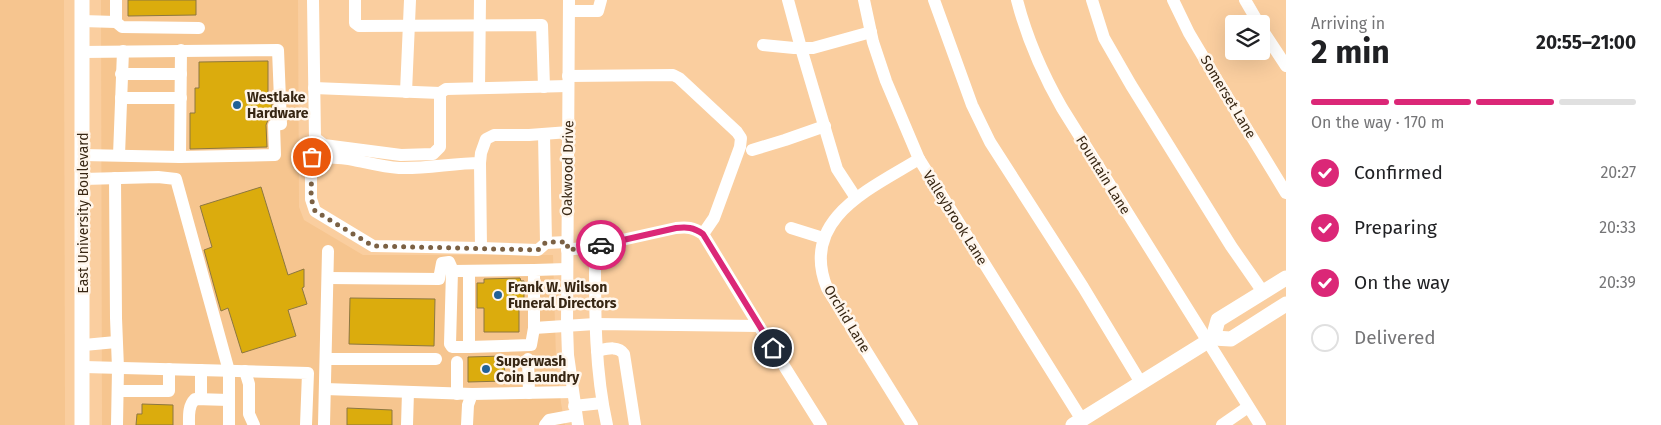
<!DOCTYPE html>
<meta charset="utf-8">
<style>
:root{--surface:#fff;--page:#f6f6f6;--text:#202124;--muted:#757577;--line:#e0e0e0;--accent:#db2777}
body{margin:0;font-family:"Fira Sans",sans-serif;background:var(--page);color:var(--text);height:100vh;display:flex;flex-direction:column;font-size:19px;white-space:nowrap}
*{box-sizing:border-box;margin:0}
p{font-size:16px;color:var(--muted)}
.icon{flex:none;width:28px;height:28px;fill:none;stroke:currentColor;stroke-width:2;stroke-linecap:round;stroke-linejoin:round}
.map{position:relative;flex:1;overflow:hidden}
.side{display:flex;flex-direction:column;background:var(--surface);width:375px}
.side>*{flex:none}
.controls{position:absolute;left:1225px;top:15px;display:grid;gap:10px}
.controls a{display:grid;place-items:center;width:45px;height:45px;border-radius:5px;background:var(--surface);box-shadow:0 5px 20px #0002;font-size:25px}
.pin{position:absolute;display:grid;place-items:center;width:42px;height:42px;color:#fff;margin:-21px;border:2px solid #fff;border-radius:50%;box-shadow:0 1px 5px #0007}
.courier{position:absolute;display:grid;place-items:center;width:50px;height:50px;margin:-25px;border:4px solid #db2777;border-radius:50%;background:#fff;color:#222;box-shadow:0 1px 6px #0007}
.head em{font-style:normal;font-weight:700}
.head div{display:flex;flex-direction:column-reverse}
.head{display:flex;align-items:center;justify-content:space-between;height:85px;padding:0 25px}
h1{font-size:32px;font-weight:700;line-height:38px}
.bar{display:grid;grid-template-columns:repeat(4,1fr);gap:8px 5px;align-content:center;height:60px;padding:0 25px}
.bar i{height:6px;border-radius:4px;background:var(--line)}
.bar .active{background:var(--accent)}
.bar p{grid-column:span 4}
ol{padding:0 25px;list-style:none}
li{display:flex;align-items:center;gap:15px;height:55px}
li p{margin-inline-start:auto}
li .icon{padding:5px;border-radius:50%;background:var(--accent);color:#fff;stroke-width:4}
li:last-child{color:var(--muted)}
li i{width:28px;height:28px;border:2px solid var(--line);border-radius:50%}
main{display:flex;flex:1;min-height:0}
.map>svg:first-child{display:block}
.built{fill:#f6c58f}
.building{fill:#dbac0d;stroke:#8d7740}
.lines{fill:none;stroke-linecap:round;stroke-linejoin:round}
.minor{stroke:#fff;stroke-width:12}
.major{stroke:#fff;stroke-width:15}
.done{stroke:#7b6144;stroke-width:5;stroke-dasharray:0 9}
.route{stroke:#db2777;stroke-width:6}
.poi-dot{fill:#226197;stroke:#fff6ec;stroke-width:2}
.labels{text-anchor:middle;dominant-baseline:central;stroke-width:5;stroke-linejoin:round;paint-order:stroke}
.poi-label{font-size:14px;font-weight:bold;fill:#372613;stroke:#fff6ec;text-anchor:start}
.street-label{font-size:14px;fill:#372613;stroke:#fff6ec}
</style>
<main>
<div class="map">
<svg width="1286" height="425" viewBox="0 0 1286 425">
<rect width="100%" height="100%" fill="#face9f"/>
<g class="built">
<path d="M0 0H64L65 425H0Z"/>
<path d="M101 0H298L299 207 304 220 363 255H553L556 358 561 403 565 425H102Z"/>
</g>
<g class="building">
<path d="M128 0H196V15L128 16Z"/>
<path d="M268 61V99H272V111L268 112V120L266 125 267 147 190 149V113H195V88H199V62Z"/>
<path d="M261 187 288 275 304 269V287L302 288 307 304 288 310 296 336 242 353 228 308 221 311 217 297 204 250 212 247 200 206Z"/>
<path d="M520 278 521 281H524V308H519V332H484V308H477V283H484V279Z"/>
<path d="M350 298 435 299 434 346 349 344Z"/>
<path d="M504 356 505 381 468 382V357Z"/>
<path d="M142 404 173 405V425H136L137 414H142Z"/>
<path d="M347 408 392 410V425H347Z"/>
</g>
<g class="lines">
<g class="minor">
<path d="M313 0 315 138 324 145 401 155 433 154 440 147V93L446 89 568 86"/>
<path d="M355 0V23L359 26 542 25 544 87"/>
<path d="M569 0 567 326 568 355 578 425"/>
<path d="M788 0 801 48 837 169 856 198"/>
<path d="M864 0 873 42 886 81 919 159 1082 420"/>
<path d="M934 0 972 105 990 142 1083 287 1141 383"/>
<path d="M1017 0C1027 39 1042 73 1062 108L1260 425"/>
<path d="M1092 0 1104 38 1131 85 1231 246 1263 292"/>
<path d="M1173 0 1189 33 1217 80 1286 193"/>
<path d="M1245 0 1259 24"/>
<path d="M569 11H598L601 0"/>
<path d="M82 21 116 22V0"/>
<path d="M116 22 122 27 199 28"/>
<path d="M1261 28 1286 66"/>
<path d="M763 45 794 48H813L871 32"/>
<path d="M82 52 278 50 281 124 274 125 275 155 180 157 83 155"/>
<path d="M121 74H181"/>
<path d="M568 76 673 75 679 78 737 132 741 138 740 147 714 218 703 234"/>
<path d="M314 88 440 93"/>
<path d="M479 88 480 0"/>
<path d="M406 92 410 0"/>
<path d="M121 98H181"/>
<path d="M544 134 546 243"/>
<path d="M752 150 785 140 825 126"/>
<path d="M119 155 123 51"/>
<path d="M180 157 181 50"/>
<path d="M480 163C453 163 427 169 399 168 384 167 369 163 354 160 340 157 326 158 311 157V199L315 211 373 246 481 248 480 163 481 153 486 139 494 135H529L569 132"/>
<path d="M115 178 116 318 118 368 117 425"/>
<path d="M83 179 158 177 176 179 229 371V425"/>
<path d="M791 228 823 238"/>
<path d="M595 246 676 228C687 227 693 227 703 234L759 326"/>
<path d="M481 248 538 250 546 243 567 242"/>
<path d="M567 250 595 246C595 306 594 367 607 425"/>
<path d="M469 271V347H452L450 344 452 271H453L534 270"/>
<path d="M328 278 439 279 442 263 449 262 453 271"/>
<path d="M534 328 595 324 759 326 821 425"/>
<path d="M84 345 116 342"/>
<path d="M469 347 531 345 534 328V270L567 269"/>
<path d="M597 351C606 349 618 345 624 354L635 425"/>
<path d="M326 359H436"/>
<path d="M528 359 529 393"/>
<path d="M84 367 308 373 306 425"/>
<path d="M245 371 249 384V414L254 425"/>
<path d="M325 389 472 394"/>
<path d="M118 391H169V369"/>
<path d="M457 394V362"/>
<path d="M201 399V370"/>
<path d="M574 406 602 403"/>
<path d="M189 425C189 416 188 406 195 399L229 400"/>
<path d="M324 425 328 251"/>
<path d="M407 425 408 392"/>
<path d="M467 425 468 405 472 394 573 392"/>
<path d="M545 425 549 420 576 415"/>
<path d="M912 425 827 288C799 219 870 189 919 159"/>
<path d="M1222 425 1248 407"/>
</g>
<g class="major">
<path d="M82 0V425"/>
<path d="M1213 338 1218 320 1286 278"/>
<path d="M1073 425 1213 338 1231 339 1286 304"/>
</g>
</g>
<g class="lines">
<path class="done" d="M312 157 311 198 315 211 373 246 538 250 546 242H567L568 250 601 245"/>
<path class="route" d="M601 245 676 228C687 227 693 227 703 234L773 348"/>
</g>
<g class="poi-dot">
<circle cx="237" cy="105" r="5"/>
<circle cx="498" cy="295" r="5"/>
<circle cx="486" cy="369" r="5"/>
</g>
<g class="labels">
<g class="poi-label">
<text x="247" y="97">Westlake<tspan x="247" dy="16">Hardware</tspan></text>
<text x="508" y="287">Frank W. Wilson<tspan x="508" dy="16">Funeral Directors</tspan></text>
<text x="496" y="361">Superwash<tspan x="496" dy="16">Coin Laundry</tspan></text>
</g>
<g class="street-label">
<text transform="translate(1228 97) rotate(59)">Somerset Lane</text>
<text transform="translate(568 168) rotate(-89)">Oakwood Drive</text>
<text transform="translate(1103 175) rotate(58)">Fountain Lane</text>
<text transform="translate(83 213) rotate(-90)">East University Boulevard</text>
<text transform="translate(955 218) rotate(58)">Valleybrook Lane</text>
<text transform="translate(847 319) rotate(59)">Orchid Lane</text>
</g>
</g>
</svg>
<div class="controls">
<a><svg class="icon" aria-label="layers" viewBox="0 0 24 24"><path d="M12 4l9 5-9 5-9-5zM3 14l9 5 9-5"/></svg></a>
</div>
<div class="pin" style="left:312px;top:157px;background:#ea580c"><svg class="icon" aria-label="bag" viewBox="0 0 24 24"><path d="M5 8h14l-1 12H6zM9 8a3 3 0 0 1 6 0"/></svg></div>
<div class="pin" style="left:773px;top:348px;background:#1f2937"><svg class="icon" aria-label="home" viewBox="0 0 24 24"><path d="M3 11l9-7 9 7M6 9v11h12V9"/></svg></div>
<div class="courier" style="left:601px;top:245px"><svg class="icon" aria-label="car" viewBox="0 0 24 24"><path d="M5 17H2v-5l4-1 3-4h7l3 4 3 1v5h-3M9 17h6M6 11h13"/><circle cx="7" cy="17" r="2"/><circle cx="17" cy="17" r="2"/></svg></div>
</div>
<section class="side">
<div class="head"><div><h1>2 min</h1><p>Arriving in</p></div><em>20:55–21:00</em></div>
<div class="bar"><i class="active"></i><i class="active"></i><i class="active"></i><i></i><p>On the way · 170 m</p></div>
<ol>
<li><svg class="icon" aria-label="check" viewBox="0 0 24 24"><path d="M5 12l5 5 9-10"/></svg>Confirmed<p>20:27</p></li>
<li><svg class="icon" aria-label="check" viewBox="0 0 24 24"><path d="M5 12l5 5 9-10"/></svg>Preparing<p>20:33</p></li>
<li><svg class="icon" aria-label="check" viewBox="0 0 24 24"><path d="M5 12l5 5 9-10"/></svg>On the way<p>20:39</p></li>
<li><i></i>Delivered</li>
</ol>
</section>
</main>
